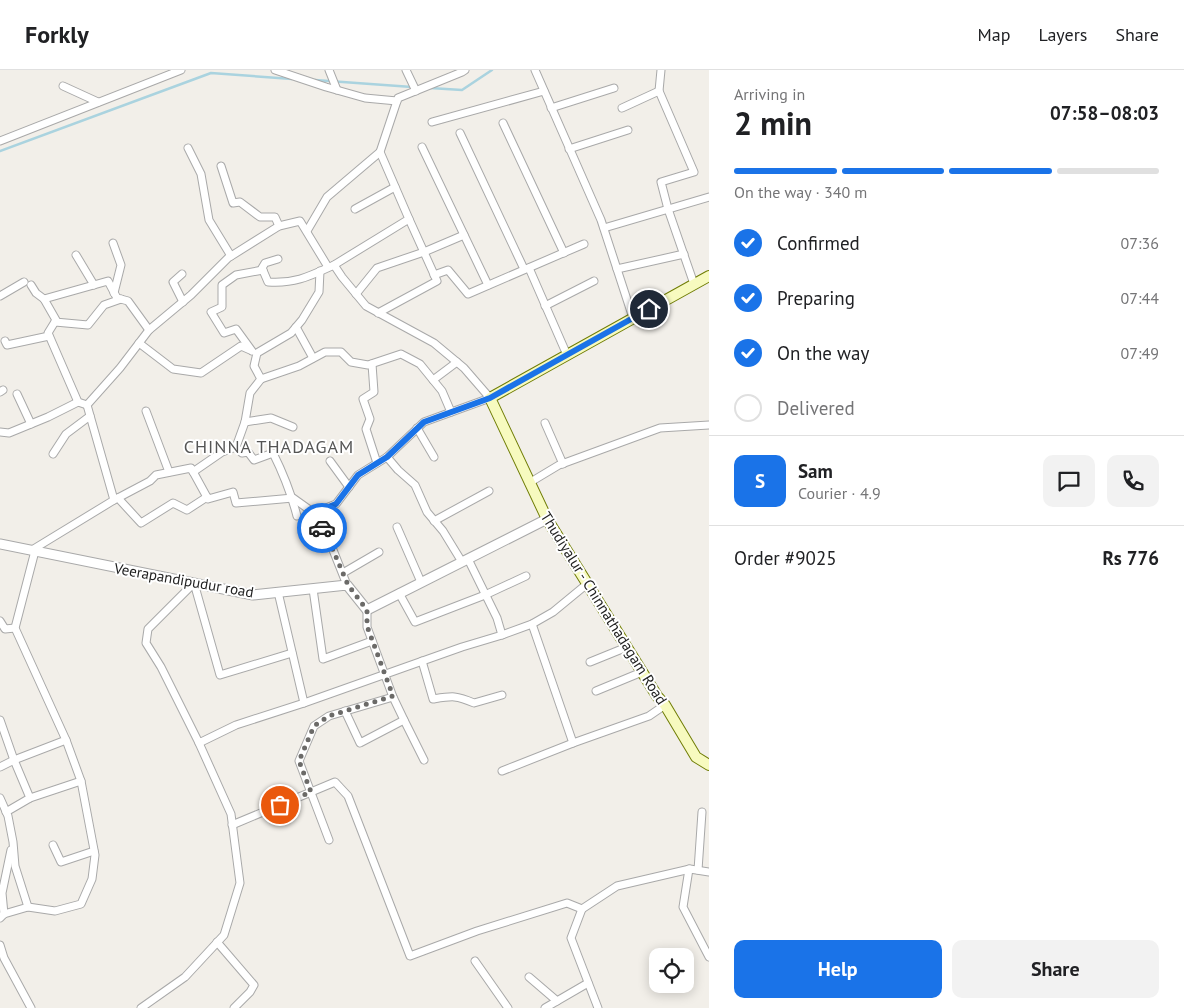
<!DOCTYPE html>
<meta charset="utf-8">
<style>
:root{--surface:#fff;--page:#f2f2f2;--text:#202124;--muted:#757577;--line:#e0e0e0;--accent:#1a73e8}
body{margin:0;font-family:"PT Sans",sans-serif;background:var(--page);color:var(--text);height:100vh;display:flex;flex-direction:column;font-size:19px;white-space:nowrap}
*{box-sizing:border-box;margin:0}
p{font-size:16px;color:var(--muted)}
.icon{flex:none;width:28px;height:28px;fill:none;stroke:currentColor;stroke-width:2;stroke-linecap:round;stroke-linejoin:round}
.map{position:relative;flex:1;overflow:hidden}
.side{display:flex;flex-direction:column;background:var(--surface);width:475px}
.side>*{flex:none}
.buttons{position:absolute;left:649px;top:878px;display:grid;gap:10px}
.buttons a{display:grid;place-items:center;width:45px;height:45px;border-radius:10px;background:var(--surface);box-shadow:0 2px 12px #0003;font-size:25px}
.pin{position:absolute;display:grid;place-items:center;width:42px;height:42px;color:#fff;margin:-21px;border:2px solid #fff;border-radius:50%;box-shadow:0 1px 5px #0007}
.courier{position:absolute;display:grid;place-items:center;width:50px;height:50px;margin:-25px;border:4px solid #1a73e8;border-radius:50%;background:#fff;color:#222;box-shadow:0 1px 6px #0007}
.headline em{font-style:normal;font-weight:800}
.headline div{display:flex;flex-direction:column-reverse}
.headline{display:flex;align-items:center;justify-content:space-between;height:85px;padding:0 25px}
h1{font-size:32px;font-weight:800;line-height:38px}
.bar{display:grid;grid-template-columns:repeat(4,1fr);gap:8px 5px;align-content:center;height:60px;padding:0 25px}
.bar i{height:6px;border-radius:4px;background:var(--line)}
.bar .selected{background:var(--accent)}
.bar p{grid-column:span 4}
.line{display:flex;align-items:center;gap:12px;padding:0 25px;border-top:1px solid var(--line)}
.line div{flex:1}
.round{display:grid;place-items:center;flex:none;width:52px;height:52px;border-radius:10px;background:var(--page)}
ol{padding:0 25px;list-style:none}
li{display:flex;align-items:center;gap:15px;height:55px}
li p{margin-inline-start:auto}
li .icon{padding:5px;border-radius:50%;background:var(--accent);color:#fff;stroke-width:4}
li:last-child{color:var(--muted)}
li i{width:28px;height:28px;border:2px solid var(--line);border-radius:50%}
.cta{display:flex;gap:10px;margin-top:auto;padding:10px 25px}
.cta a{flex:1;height:58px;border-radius:10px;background:var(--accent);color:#fff;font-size:20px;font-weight:800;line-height:58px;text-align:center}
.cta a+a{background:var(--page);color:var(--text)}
header{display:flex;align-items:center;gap:30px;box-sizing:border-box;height:70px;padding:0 25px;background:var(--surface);border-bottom:1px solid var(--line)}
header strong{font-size:24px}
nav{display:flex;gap:28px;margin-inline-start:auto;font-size:18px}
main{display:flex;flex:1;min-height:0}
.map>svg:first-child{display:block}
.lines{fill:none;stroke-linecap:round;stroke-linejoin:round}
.stream{stroke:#aad3df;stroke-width:2.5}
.minor-casing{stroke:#a9a9a9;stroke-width:9}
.tertiary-casing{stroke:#a9a9a9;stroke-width:11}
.secondary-casing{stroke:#707d05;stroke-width:12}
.minor{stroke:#fff;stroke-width:7}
.tertiary{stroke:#fff;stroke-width:9}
.secondary{stroke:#f7fabf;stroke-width:10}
.done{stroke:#6b6a68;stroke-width:5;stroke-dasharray:0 9}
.route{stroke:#1a73e8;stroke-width:6}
.labels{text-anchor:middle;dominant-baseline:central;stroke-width:4;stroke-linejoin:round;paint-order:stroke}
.street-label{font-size:15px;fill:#222;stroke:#fff}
.quarter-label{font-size:18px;letter-spacing:1px;fill:#555;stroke:#fff}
</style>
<header>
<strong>Forkly</strong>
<nav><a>Map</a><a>Layers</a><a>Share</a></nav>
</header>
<main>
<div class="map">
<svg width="709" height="938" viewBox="0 0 709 938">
<rect width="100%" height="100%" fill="#f2efe9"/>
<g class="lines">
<g class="stream">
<path d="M315 10 412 17"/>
<path d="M430 18 462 20 492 0"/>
<path d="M0 81 211 3 292 9"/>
</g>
<defs>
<g id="minor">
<path d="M275 0 326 17 365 28 397 31"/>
<path d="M329 0 337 20"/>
<path d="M406 0 416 21"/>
<path d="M535 0 601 150 633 248"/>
<path d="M661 0 659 21 694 102 661 112 668 139 694 214"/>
<path d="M63 16 98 32"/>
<path d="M551 38 614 18"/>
<path d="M622 38 659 21"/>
<path d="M432 52 544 21"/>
<path d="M503 53 564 183"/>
<path d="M460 63 524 199"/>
<path d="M0 71 181 0"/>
<path d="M422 77 488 215"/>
<path d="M188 78 201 104 209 150 231 186"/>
<path d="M569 79 628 60"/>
<path d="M221 96 233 133 240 132 260 147H275L279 156"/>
<path d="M355 139 395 117"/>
<path d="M604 158 709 127"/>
<path d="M307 161 327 127 380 82"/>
<path d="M113 173 121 195 114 223"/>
<path d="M76 185 94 215"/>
<path d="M278 189 265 193 262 198 268 212C295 214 310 206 334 195L342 207 366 236 434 273 464 298 490 328 424 352 387 387 358 405 336 434 314 443"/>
<path d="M334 195 409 149 380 82 398 28 462 2 465 0"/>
<path d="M529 198 567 285"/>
<path d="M617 199 684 184"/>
<path d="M320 201 319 222 302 250 291 263 257 283 254 296 261 309 299 296 325 282H341L351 292 368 295 401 284 420 294 442 321 451 342"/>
<path d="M182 204 173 212 183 232"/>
<path d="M434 205 448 200 468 224 584 174"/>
<path d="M31 215 36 223 44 229 56 250 48 263 78 332 87 335"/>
<path d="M356 224 377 198 424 182 464 165"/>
<path d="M0 226 24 212"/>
<path d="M44 229 108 211 117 228 128 231 149 260"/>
<path d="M545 236 594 211"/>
<path d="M378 243 437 211 409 149"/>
<path d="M55 252 88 255 104 235 121 229"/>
<path d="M296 257 313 288"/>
<path d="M5 271 7 275 49 266"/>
<path d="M139 273 173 299 201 303 241 276 250 280"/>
<path d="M252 281 236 259 224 263 211 242 222 237V215L236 205 263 200"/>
<path d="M372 294 374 322 363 329 370 349 366 359 377 393"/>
<path d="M261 309 250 323 245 352 236 377 242 383 248 382 254 390 273 383C283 403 291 423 297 446"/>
<path d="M433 310 457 292"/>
<path d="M0 322 3 320"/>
<path d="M17 324 31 354"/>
<path d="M146 341 169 402"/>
<path d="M245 352 271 348 293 357"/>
<path d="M545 353 563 394"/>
<path d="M417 358 434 387"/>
<path d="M0 362 9 363 48 347 78 332"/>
<path d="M53 384 66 364 90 346"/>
<path d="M387 387 398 400 415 415 427 442 443 461 462 492"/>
<path d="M330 391 349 417"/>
<path d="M193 402 222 382 236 377"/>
<path d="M529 413 559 395 660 358 709 355"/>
<path d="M118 428 141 453 173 433 187 440 207 427"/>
<path d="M114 430 150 411 156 405 191 398 208 429 233 422 236 433 293 428 314 443 333 480 347 515"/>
<path d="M434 451 489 421"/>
<path d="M397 457 421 512"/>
<path d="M32 480 114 430 87 335 120 298 149 260 191 225 228 188 279 156 300 151 328 197"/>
<path d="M343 503 379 482"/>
<path d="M313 519 323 589 372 571"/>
<path d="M278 522 304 633 462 577 502 565 497 548 468 489"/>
<path d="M399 523 415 552 485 525 526 506"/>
<path d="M367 540V557L393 627 404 650 424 690"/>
<path d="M0 551 5 559 15 558"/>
<path d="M532 554 573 673 649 646 665 635"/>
<path d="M502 565 532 554 553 542 587 514"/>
<path d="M292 583 220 605 194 513 148 559 146 573 161 597 199 673 236 655 304 633"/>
<path d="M422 591 433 629C452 626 456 625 474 633L502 625"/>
<path d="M590 592 627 577"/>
<path d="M596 621 642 602"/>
<path d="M345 641 360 673 404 650"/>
<path d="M0 650 14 690 30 728 6 742"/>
<path d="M0 697 14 690 66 670 15 558 35 481"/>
<path d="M502 701 573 673"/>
<path d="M0 728 8 746 13 772 15 796 28 837 4 844 0 848"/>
<path d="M30 728 81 711 66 670"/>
<path d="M232 755 335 712 348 726 410 886 477 861 567 833 582 839 617 816 690 799 709 802"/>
<path d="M329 770 299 691 314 656 329 646 393 627"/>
<path d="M53 775 61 792 94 781"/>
<path d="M689 799 683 837 709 887"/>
<path d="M698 800 702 742"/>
<path d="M28 837 55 841 81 834 92 809 95 785 81 711"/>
<path d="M582 839 571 868 598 938"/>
<path d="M4 844 2 823 11 780"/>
<path d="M217 872 254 915 250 922 234 938"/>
<path d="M0 875 4 888 31 938"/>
<path d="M475 891 508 938"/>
<path d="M529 907 557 931"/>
<path d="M141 938 185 907 224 865 240 813 231 744 199 673"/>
<path d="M545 938 588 913"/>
</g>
<path id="tertiary" d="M0 474 253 525 347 515 367 540 547 449"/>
<path id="secondary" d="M709 206 490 328 547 449 657 626 665 635 696 687 709 695"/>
</defs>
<use href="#minor" class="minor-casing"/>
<use href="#tertiary" class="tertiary-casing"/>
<use href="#secondary" class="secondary-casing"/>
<use href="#minor" class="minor"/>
<use href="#tertiary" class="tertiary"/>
<use href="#secondary" class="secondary"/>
</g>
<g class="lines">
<path class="done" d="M280 735 311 722 299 691 314 656 329 646 393 626 367 556V540L348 515 333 480 322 458"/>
<path class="route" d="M322 458 314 443 336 434 358 405 387 387 424 352 490 328 649 239"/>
</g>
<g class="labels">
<g class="street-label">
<text transform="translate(184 510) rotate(10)">Veerapandipudur road</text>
<text transform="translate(604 538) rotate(58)">Thudiyalur - Chinnathadagam Road</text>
</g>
<g class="quarter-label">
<text x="269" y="376">CHINNA THADAGAM</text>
</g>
</g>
</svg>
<div class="buttons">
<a><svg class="icon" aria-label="locate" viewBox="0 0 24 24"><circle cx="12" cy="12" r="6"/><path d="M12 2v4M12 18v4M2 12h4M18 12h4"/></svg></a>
</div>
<div class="pin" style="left:280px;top:735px;background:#ea580c"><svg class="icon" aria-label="bag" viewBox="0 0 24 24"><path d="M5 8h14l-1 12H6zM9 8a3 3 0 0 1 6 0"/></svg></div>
<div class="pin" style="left:649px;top:239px;background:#1f2937"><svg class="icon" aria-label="home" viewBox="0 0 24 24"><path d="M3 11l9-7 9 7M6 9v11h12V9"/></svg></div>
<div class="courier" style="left:322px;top:458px"><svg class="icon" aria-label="car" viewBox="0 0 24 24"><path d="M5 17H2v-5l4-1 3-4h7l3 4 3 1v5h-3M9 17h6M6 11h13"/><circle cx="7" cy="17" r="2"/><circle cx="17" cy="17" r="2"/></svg></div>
</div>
<section class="side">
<div class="headline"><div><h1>2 min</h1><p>Arriving in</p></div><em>07:58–08:03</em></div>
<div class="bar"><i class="selected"></i><i class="selected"></i><i class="selected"></i><i></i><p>On the way · 340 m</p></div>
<ol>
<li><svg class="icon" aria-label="check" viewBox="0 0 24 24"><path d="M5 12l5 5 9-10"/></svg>Confirmed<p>07:36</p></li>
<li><svg class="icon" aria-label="check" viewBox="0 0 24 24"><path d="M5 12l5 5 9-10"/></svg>Preparing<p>07:44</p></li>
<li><svg class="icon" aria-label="check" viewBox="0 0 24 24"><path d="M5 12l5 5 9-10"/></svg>On the way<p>07:49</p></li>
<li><i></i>Delivered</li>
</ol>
<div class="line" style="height:90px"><b class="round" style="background:var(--accent);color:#fff">S</b><div><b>Sam</b><p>Courier · 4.9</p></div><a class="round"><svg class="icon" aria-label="chat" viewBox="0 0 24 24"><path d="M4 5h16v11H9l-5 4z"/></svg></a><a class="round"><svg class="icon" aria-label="phone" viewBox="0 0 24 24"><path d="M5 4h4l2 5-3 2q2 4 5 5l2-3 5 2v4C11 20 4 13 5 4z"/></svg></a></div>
<div class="line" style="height:65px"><div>Order #9025</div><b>Rs 776</b></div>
<div class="cta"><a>Help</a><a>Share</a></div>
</section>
</main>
